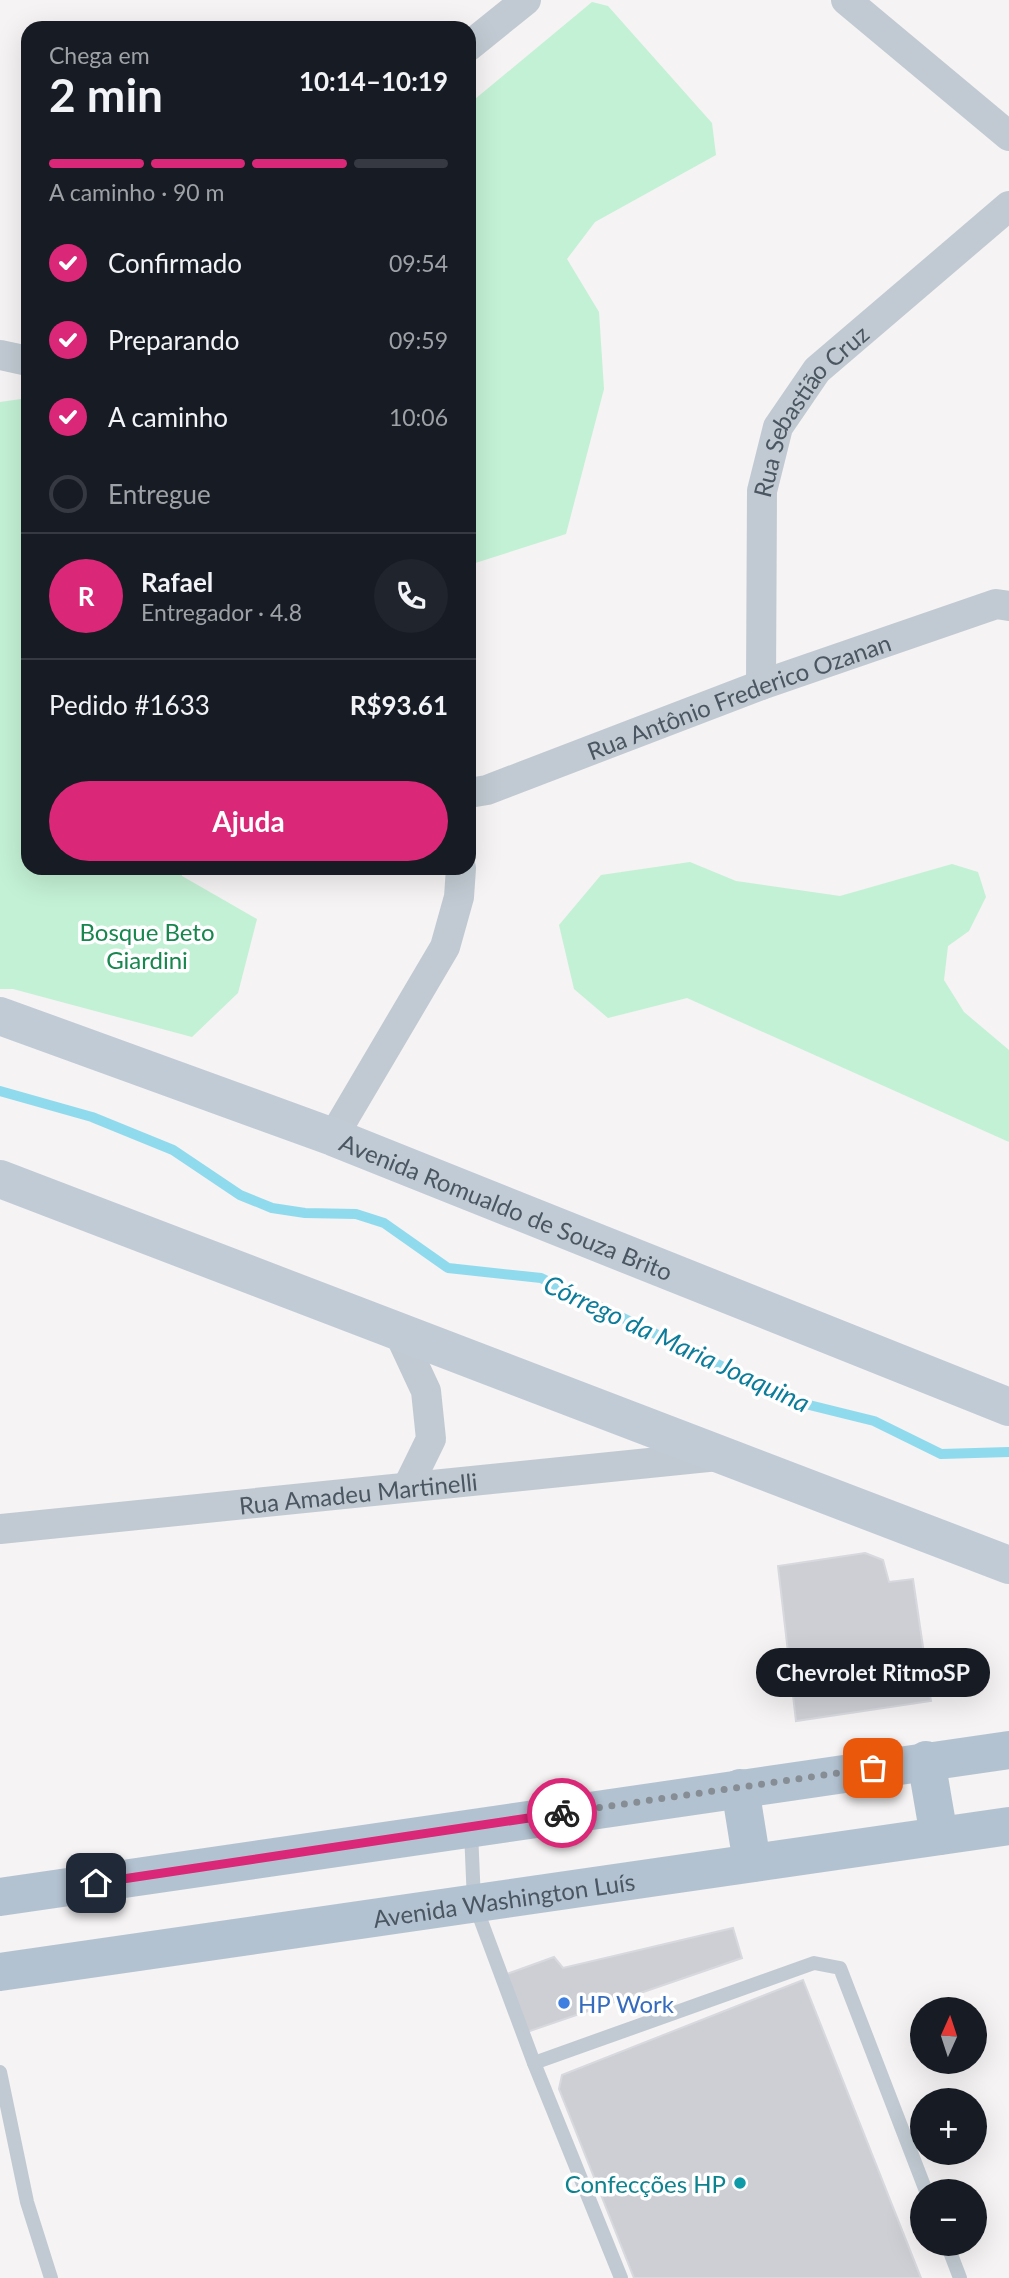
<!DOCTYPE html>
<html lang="pt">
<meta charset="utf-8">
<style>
:root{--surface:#171b24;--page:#20242c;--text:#f1f3f6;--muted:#9ea1a6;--line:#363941;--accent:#db2777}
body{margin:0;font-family:Lato,sans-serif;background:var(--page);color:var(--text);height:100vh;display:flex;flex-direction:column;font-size:26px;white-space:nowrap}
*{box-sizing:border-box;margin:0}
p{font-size:23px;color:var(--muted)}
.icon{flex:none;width:38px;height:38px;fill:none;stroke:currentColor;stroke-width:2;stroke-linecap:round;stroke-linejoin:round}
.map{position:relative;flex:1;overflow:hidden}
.drawer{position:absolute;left:21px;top:21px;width:455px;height:854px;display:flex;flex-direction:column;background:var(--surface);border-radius:21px;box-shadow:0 7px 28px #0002}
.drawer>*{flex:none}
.needle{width:46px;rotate:3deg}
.tools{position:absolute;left:910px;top:1997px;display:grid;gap:14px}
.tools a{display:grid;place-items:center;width:77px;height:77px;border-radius:50%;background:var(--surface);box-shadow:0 7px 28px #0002;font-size:35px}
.pin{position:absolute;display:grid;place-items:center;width:60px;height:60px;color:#fff;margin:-30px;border-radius:14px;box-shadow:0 4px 10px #0006}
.courier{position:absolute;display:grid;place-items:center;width:70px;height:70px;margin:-35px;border:5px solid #db2777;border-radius:50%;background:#fff;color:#222;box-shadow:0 2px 9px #0007}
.bubble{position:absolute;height:49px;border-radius:24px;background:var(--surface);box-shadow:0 7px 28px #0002;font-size:23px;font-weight:700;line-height:49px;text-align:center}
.summary em{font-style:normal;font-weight:700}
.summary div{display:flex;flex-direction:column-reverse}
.summary{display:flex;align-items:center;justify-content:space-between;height:119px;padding:0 28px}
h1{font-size:46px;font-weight:700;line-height:52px}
.bar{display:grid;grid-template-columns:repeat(4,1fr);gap:10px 7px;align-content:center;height:84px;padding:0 28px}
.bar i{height:9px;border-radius:5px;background:var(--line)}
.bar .current{background:var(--accent)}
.bar p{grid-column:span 4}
.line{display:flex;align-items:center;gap:18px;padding:0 28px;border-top:2px solid var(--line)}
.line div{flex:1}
.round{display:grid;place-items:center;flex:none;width:74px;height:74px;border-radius:37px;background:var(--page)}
ol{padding:0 28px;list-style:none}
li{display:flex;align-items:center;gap:21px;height:77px}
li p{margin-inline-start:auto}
li .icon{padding:7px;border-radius:50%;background:var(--accent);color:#fff;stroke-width:4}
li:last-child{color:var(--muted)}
li i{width:38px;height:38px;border:4px solid var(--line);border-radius:50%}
.action{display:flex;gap:14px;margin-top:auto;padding:14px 28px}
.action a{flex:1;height:80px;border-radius:42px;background:var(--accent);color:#fff;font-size:28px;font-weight:700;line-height:80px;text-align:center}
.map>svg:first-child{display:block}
.green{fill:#c3f1d5}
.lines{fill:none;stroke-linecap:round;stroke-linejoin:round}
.stream{stroke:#90daee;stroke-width:10}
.building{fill:#cdcfd5;stroke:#d7d9de;stroke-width:2}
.service{stroke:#c1cad2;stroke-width:14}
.minor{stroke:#c1cad2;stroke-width:30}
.secondary{stroke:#c1cbd6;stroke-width:38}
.primary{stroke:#b3c2d1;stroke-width:38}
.done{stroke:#868d94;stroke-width:7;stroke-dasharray:0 12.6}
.route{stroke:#db2777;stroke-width:9}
.shop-dot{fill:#3f7fe0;stroke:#fff;stroke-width:2.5}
.culture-dot{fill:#0f9aa8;stroke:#fff;stroke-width:2.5}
.labels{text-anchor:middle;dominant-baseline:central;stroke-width:7;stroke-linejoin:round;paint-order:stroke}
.street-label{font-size:24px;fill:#4a5661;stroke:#fff}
.park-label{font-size:24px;fill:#17864f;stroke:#fff}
.shop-label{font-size:24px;fill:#366cbe;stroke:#fff;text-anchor:start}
.culture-label{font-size:24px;fill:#0d838f;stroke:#fff;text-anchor:end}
.water-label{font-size:26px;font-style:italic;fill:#0c7c9b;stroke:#fff}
</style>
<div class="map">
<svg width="1009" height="2278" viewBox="0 0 1009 2278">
<rect width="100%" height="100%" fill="#f5f3f3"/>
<g class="green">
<path d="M592 2 608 6 712 123 716 155 595 222 567 259 599 312 604 389 566 534 469 565V104Z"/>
<path d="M28 398V868H182V876L257 919 238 993 192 1037 13 989H0V402Z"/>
<path d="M690 862 736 881 840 896 952 864 978 872 986 897 969 931 948 946 944 980 964 1012 1009 1050V1142L687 998 608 1018 574 989 559 925 601 875Z"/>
</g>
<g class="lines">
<path class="stream" d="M0 1091 92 1117 173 1150 240 1195 272 1208 305 1213 356 1214 384 1223 448 1268 541 1278 793 1401 874 1421 941 1454 1009 1452"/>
</g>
<g class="building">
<path d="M865 1553 883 1560 889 1582 913 1579 931 1701 796 1721 778 1566Z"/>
<path d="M733 1928 742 1958 527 2032 507 1974 554 1957 563 1968Z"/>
<path d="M803 1980 921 2278H634L559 2089 562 2075Z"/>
</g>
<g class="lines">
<g class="service">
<path d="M471 1831 474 1902 534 2063 621 2278"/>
<path d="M534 2063 814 1963 840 1968 926 2191"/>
<path d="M0 2072 27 2202 51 2278"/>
<path d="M947 2244 960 2278"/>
</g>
<g class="minor">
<path d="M846 0 1009 136"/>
<path d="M469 46 526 0"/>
<path d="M0 355 28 361"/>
<path id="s1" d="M761 685 762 491 778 427 817 370 1009 206"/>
<path id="s2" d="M469 793 487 790 761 685 996 604 1009 606"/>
<path d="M333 1137 445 947 459 897 461 868"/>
<path d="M399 1333 426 1391 431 1439 408 1486"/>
<path id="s3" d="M0 1529 718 1456"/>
</g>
<g class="secondary">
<path id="s4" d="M0 1016 333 1137 1009 1407"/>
<path d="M0 1179 1009 1565"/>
</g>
<g class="primary">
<path d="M926 1760 939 1836"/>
<path d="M740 1788 752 1863"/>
<path d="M0 1897 1009 1750"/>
<path id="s5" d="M0 1972 1009 1826"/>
</g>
</g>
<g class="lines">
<path class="done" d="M562 1813 873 1768"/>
<path class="route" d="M96 1883 562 1813"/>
</g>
<circle class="shop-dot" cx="564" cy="2003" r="7"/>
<circle class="culture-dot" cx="740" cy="2183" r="7"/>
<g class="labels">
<g class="street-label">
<text stroke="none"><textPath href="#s1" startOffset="290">Rua Sebastião Cruz</textPath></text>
<text stroke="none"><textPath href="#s2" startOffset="287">Rua Antônio Frederico Ozanan</textPath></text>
<text stroke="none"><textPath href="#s4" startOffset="541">Avenida Romualdo de Souza Brito</textPath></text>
<text stroke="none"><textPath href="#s3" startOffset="360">Rua Amadeu Martinelli</textPath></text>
<text stroke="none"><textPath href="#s5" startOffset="509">Avenida Washington Luís</textPath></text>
</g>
<g class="park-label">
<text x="147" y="931">Bosque Beto<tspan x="147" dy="28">Giardini</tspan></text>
</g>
<g class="shop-label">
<text x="578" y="2003">HP Work</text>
</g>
<g class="culture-label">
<text x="726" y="2183">Confecções HP</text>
</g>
<g class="water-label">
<text transform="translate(677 1343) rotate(25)">Córrego da Maria Joaquina</text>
</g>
</g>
</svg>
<div class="tools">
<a><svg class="needle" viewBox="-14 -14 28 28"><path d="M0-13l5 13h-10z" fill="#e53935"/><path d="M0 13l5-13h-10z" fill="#9ea1a6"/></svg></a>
<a>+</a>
<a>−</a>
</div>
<div class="pin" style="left:873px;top:1768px;background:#ea580c"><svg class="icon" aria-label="bag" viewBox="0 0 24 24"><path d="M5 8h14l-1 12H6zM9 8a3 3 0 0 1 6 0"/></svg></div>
<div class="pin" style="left:96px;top:1883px;background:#1f2937"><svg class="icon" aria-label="home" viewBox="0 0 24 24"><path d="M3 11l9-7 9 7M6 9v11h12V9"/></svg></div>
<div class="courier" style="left:562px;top:1813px"><svg class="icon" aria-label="bike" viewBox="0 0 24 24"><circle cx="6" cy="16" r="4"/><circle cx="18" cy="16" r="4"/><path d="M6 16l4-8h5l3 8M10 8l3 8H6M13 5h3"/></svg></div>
<div class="bubble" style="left:756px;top:1648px;width:234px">Chevrolet RitmoSP</div>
<section class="drawer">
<div class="summary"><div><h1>2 min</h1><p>Chega em</p></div><em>10:14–10:19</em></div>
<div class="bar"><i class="current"></i><i class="current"></i><i class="current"></i><i></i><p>A caminho · 90 m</p></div>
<ol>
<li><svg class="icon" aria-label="check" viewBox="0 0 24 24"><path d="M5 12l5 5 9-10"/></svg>Confirmado<p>09:54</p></li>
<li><svg class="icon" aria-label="check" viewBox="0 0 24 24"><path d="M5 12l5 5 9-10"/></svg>Preparando<p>09:59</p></li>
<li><svg class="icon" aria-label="check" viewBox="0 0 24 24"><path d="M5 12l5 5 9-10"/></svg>A caminho<p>10:06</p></li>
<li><i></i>Entregue</li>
</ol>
<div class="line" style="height:126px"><b class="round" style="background:var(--accent);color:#fff">R</b><div><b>Rafael</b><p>Entregador · 4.8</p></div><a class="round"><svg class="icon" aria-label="phone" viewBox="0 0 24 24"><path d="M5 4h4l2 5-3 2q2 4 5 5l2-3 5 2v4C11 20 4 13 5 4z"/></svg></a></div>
<div class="line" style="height:91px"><div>Pedido #1633</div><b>R$93.61</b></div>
<div class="action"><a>Ajuda</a></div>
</section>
</div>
